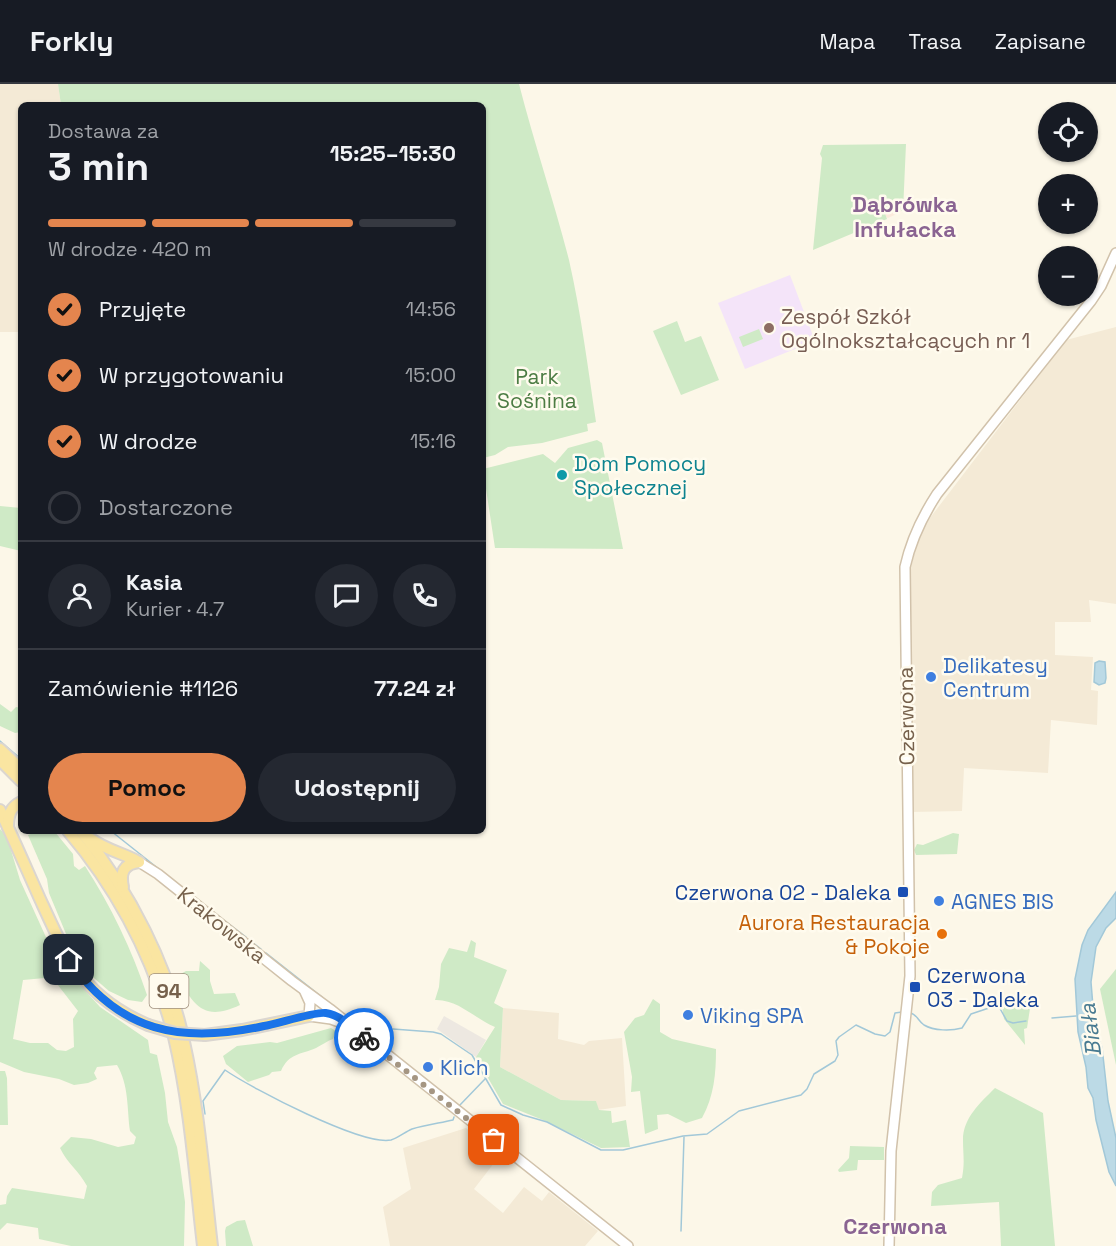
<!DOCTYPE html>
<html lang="pl">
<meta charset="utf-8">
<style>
:root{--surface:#171b24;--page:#242831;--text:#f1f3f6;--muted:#9ea1a6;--line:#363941;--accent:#e4854e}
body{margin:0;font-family:"Space Grotesk",sans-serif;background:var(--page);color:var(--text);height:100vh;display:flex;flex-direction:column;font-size:22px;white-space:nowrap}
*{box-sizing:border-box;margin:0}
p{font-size:20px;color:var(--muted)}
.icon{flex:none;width:33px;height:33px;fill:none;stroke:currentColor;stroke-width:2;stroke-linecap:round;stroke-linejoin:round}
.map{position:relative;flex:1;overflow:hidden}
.panel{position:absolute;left:18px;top:18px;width:468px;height:732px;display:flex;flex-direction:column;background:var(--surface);border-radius:9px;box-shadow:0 2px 4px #0004}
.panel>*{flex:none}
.tools{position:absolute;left:1038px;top:18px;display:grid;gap:12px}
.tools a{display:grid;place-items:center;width:60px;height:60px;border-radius:50%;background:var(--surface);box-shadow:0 2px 4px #0004;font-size:30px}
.pin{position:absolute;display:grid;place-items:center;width:51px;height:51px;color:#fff;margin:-26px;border-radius:12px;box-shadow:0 3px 9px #0006}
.courier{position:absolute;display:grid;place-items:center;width:60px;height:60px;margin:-30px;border:4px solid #1a73e8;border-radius:50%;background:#fff;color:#222;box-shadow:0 2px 8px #0007}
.summary em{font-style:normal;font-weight:700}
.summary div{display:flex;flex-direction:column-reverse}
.summary{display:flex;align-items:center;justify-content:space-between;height:102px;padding:0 30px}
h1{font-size:39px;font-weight:700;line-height:45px}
.bar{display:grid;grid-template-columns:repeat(4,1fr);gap:9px 6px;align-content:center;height:72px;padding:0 30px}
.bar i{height:8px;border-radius:4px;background:var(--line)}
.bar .selected{background:var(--accent)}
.bar p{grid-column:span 4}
.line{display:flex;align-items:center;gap:15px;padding:0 30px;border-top:2px solid var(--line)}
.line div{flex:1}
.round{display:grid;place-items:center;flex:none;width:63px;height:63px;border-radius:32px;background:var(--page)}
ol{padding:0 30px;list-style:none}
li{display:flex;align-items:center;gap:18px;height:66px}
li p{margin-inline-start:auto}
li .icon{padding:6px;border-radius:50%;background:var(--accent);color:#111;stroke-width:4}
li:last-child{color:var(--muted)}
li i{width:33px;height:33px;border:3px solid var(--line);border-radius:50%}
.cta{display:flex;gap:12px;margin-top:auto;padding:12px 30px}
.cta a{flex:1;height:69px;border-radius:36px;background:var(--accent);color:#111;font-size:24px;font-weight:700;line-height:69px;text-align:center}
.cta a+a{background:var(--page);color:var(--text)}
header{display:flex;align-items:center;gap:36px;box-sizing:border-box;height:84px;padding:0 30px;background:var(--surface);border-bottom:2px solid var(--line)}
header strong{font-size:28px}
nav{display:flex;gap:33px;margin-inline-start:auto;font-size:21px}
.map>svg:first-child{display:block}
.residential{fill:#f4ead6}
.commercial{fill:#fceadc}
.industrial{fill:#ede8e1}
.education{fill:#f4e4f9}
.green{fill:#cfeac6;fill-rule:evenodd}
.water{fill:#bcdae6;stroke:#a2c8d8;stroke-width:1.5}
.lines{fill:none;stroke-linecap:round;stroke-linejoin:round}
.stream{stroke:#a2c8d8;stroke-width:1.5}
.secondary-casing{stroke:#d1c2ab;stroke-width:12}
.primary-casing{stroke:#dbd6d0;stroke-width:14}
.secondary{stroke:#fff;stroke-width:9}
.primary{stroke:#fae5a1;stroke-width:10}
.primary-bridge-casing{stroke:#dbd6d0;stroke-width:14;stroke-linecap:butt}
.primary-bridge{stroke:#fae5a1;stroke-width:10}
.done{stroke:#a59683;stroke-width:6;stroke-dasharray:0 10.8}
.route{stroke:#1a73e8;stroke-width:8}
.education-dot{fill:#8d6e63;stroke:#fffbee;stroke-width:2}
.culture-dot{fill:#0f9aa8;stroke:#fffbee;stroke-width:2}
.shop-dot{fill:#3f7fe0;stroke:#fffbee;stroke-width:2}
.transit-dot{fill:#1a4fb4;stroke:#fffbee;stroke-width:2}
.food-dot{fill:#e8710a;stroke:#fffbee;stroke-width:2}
.labels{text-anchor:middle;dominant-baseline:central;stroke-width:5;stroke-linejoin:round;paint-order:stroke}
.shield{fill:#fffbee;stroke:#9f8f7d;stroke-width:1.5}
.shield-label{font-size:20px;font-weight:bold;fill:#76614c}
.education-label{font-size:21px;fill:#785e54;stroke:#fffbee;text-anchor:start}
.park-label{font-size:21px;fill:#4c7c43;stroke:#fffbee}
.culture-label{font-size:21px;fill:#0d838f;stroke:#fffbee;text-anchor:start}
.shop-label{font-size:21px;fill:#366cbe;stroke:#fffbee;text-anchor:start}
.street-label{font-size:21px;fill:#76614c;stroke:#fffbee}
.transit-label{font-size:21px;fill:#164399;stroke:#fffbee;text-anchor:end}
.food-label{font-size:21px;fill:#c56008;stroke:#fffbee;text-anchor:end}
.neighbourhood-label{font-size:22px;font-weight:bold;fill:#8a6492;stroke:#fffbee}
.water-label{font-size:22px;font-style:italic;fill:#487a91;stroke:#fffbee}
</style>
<header>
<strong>Forkly</strong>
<nav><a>Mapa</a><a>Trasa</a><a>Zapisane</a></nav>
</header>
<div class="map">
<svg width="1116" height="1162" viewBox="0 0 1116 1162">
<rect width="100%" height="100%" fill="#fcf7e8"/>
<g class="residential">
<path d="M0 0H58L61 21H21V248H0Z"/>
<path d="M1116 243V520L1089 516 1091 538H1055V571L1093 573 1091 606 1098 607 1097 641 1051 636 1048 689 964 684 962 727 911 728 908 496 920 447 1066 256Z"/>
<path d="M503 924 559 929 558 955 584 961 589 957 622 954 626 1022 598 1026 596 1017 561 1016 500 983Z"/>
<path d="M466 1044 501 1070 474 1105 503 1129 524 1103 542 1117 549 1108 598 1147 585 1162H390L383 1123 411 1105 403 1064Z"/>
</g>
<path class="commercial" d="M899 117 901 128 888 134 886 133 883 124Z"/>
<path class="industrial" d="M444 932 486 956 476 973 437 945Z"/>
<path class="education" d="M790 191 815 257 745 285 718 219Z"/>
<g class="green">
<path d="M58 0H519C534 59 554 117 569 176 581 229 588 284 596 338L587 340 588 347 542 359 508 363 495 371 483 374V21H61Z"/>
<path d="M906 60 903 127H901L898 118 883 124 887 135 813 166 822 74 820 70 823 61Z"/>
<path d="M677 237 685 258 701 252 719 296 681 311 653 247Z"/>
<path d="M759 245 763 255 743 263 739 253Z"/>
<path d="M597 356 602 359 623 465 495 464 483 385 543 370 555 379 568 364Z"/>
<path d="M0 422 21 424V467L0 462Z"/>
<path d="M0 620 11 628 16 623 21 624V648L15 649 0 642Z"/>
<path d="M0 745 7 753 20 796 55 873 100 923 148 956 150 969 157 971 165 1009 168 1038 177 1063 180 1081 185 1118 184 1162H71L39 1155 38 1144 7 1139 0 1146V1121L6 1120 7 1112 12 1104 84 1115 87 1102C79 1087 67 1079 60 1064L71 1053 91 1055 118 1063 134 1060 136 1053 130 1047C127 1025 129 1001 117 981L97 983 94 989 97 995 88 999 74 1001 59 995 24 988 0 978ZM45 894 54 896 78 927 73 935 74 963 66 967 57 966 48 959H30L13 955 23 896Z"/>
<path d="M38 747 55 748 73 770 74 782 79 786 85 782C111 822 132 866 147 911L142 918 128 916 109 907 87 888 69 857 49 809 47 795 28 751Z"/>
<path d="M953 749 959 750 957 770 916 771 914 766 917 760 923 761Z"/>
<path d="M471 856 476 859 474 873 507 886 494 919 503 924 500 983 561 1016 596 1017 599 1026 611 1027 612 1039 626 1036 630 1063 601 1064 543 1036 503 1020 476 973 495 943C475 935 458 915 435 916L439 903 441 880 449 864 467 868Z"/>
<path d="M200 877 210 886V897L214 910 235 909 240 921C204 938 194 922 177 892L186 887H199Z"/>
<path d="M1116 885V981L1100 905Z"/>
<path d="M653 915 660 920V948L672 955 716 965C716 990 714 1012 702 1034L686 1039 668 1030 657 1031 658 1045 645 1050 640 1007 631 1008 632 993 624 948 635 934 644 931Z"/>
<path d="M1019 916 1031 918 1027 944 1024 945 1025 961 1004 935 1002 922 1008 918Z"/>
<path d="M331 944 336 947 333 955C327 957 322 961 316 964 300 971 289 969 281 987L272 988 269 991 248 998 226 980 223 972 237 962 270 958 277 959Z"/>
<path d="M0 987H5L7 994 8 1041H0Z"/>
<path d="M995 1004 1043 1029 1055 1162H1001L999 1118 931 1122 932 1108 938 1101 962 1094C965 1078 963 1071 963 1056 963 1034 980 1019 995 1004Z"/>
<path d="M850 1062 884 1063V1076H858L857 1086 839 1088 838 1086 849 1074Z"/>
<path d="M245 1136 253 1162H226L225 1147 226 1143 237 1137Z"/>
</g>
<g class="water">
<path d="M1099 577 1105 578 1106 594 1105 599 1099 601 1094 598 1095 579Z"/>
<path d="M1116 808V834L1106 844 1096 863 1091 898 1095 947 1102 963 1108 1017 1116 1054V1102L1109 1088 1096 1036 1093 1014 1088 1004 1086 983 1078 948 1075 895 1082 861 1088 846Z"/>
</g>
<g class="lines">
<g class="stream">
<path d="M0 657 21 675"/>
<path d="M111 747 208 824"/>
<path d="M212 827 246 853"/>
<path d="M249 856 261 865"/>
<path d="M266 869 322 913"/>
<path d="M910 929C917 930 918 937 924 941 934 947 951 947 962 944L971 930 998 921 1007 937 1013 939 1026 937"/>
<path d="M1052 934 1076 932"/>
<path d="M393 945 433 948 441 950 472 971 501 1021 523 1031 547 1038 601 1066H623L683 1052 707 1050 739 1027 801 1011 807 1005 814 990 835 977 838 971 836 957 839 953 856 941 875 950 885 952 890 948 895 929 902 928"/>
<path d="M373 953 376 954 384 947"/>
<path d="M459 1022 485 995"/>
<path d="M205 1030 203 1017 225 986C251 1004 362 1062 391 1056 398 1054 405 1048 412 1045 425 1041 440 1039 453 1036L454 1033"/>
<path d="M681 1147 684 1053"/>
</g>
<defs>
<g id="secondary">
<path d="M139 778 158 790 292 897 330 925 628 1162"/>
<path d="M305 908 310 919 309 932"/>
<path d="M309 932 331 935 342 939"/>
<path d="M889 1162 891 1067 910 892 905 483C911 456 922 433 937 410L1091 217 1101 202 1116 169"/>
</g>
<g id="primary">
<path d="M0 665 21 685"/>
<path d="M0 676 21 697"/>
<path d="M0 726C14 756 27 786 40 815 68 876 83 913 148 941"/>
<path d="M8 743C8 732 10 723 21 718"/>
<path d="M68 747C119 807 155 878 174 953 190 1021 195 1093 203 1162"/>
<path d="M81 747C130 808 168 881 184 958 199 1025 204 1094 212 1162"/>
<path d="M91 755C106 766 123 769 139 778"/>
<path d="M123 803C120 789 123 780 139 778"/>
<path d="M205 951 242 946 309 932"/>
</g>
</defs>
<use href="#secondary" class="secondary-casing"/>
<use href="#primary" class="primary-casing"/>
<use href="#secondary" class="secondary"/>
<use href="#primary" class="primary"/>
<defs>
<path id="primary-bridge" d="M148 941 175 949 205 951"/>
</defs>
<use href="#primary-bridge" class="primary-bridge-casing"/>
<use href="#primary-bridge" class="primary-bridge"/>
</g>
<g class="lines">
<path class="done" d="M364 954 494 1056"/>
<path class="route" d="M69 876C119 949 182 960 264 942 277 940 316 927 326 929 341 931 353 945 364 954"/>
</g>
<circle class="education-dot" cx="769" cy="244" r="6"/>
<circle class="culture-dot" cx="562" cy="391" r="6"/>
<g class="shop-dot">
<circle cx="931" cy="593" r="6"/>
<circle cx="939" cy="817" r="6"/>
<circle cx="688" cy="931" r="6"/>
<circle cx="428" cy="983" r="6"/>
</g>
<g class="transit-dot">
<rect x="897" y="802" width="12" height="12" rx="3"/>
<rect x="909" y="897" width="12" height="12" rx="3"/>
</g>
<circle class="food-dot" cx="942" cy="850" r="6"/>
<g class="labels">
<rect class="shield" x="149.5" y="890" width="39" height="34" rx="4.5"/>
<g class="shield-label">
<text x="169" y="907">94</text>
</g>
<g class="education-label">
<text x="781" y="232">Zespół Szkół<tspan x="781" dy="24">Ogólnokształcących nr 1</tspan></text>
</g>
<g class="park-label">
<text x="537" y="292">Park<tspan x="537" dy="24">Sośnina</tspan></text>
</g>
<g class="culture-label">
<text x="574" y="379">Dom Pomocy<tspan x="574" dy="24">Społecznej</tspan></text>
</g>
<g class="shop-label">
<text x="943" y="581">Delikatesy<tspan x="943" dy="24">Centrum</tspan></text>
<text x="951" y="817">AGNES BIS</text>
<text x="700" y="931">Viking SPA</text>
<text x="440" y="983">Klich</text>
</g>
<g class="street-label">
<text transform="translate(906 632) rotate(-91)">Czerwona</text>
<text transform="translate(222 841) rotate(39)">Krakowska</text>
</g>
<g class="transit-label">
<text x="891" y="808">Czerwona 02 - Daleka</text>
<text x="927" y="891" text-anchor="start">Czerwona<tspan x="927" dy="24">03 - Daleka</tspan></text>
</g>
<g class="food-label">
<text x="930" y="838">Aurora Restauracja<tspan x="930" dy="24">&amp; Pokoje</tspan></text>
</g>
<g class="neighbourhood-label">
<text x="905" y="120">Dąbrówka<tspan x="905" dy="25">Infułacka</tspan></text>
<text x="895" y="1142">Czerwona</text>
</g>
<g class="water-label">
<text transform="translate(1090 946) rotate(-97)">Biała</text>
</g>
</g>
</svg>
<div class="tools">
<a><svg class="icon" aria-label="locate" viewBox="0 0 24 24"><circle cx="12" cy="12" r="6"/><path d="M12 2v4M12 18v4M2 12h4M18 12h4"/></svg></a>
<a>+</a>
<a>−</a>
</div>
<div class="pin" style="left:494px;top:1056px;background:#ea580c"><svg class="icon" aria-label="bag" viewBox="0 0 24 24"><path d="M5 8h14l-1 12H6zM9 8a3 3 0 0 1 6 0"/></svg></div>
<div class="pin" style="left:69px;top:876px;background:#1f2937"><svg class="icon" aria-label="home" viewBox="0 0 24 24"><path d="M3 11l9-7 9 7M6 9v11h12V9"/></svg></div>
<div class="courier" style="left:364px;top:954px"><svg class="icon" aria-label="bike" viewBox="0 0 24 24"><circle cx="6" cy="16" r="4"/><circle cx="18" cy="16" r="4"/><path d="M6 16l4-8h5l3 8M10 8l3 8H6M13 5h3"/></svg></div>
<section class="panel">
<div class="summary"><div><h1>3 min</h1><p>Dostawa za</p></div><em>15:25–15:30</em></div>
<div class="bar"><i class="selected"></i><i class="selected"></i><i class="selected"></i><i></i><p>W drodze · 420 m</p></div>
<ol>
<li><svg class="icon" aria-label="check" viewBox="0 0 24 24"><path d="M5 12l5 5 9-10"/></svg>Przyjęte<p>14:56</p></li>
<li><svg class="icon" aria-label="check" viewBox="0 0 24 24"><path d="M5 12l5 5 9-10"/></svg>W przygotowaniu<p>15:00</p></li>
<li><svg class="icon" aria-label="check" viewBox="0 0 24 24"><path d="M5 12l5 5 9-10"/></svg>W drodze<p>15:16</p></li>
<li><i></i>Dostarczone</li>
</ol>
<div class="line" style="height:108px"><a class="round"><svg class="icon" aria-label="person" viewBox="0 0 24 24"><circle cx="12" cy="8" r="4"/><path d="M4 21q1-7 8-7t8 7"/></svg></a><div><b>Kasia</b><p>Kurier · 4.7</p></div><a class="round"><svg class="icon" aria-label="chat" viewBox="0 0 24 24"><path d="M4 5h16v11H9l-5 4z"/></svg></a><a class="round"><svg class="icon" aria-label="phone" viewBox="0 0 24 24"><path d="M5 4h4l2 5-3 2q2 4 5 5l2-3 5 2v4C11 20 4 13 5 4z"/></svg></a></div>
<div class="line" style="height:78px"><div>Zamówienie #1126</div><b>77.24 zł</b></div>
<div class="cta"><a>Pomoc</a><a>Udostępnij</a></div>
</section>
</div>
